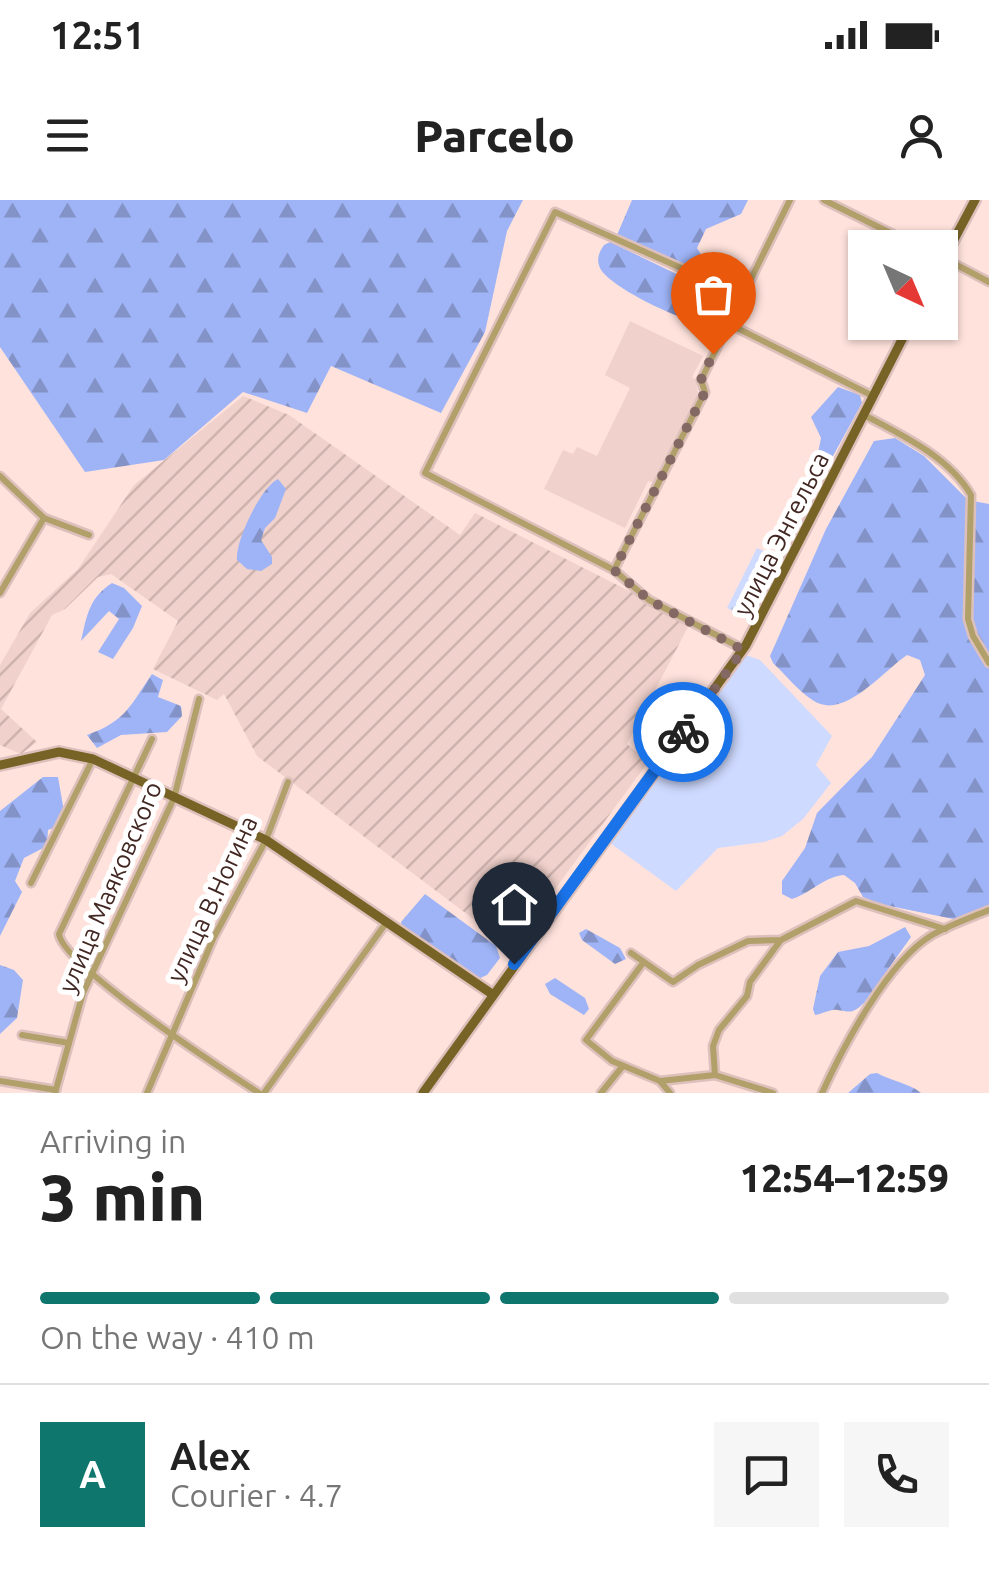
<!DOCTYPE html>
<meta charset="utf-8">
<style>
:root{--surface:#fff;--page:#f6f6f6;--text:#222;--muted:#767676;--line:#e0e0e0;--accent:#0f766e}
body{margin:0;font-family:Ubuntu,sans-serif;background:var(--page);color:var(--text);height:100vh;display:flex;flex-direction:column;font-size:38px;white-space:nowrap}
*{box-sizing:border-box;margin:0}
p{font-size:32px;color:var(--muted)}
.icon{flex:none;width:55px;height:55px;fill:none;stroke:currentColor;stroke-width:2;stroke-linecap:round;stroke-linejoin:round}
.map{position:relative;height:893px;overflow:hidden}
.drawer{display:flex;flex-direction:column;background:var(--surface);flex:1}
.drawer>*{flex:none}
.needle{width:65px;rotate:136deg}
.controls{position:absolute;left:848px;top:30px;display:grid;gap:20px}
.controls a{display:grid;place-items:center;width:110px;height:110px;border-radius:0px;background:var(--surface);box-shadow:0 2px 8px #0004;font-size:50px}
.pin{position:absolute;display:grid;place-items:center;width:85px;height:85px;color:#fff;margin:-102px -42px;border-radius:50% 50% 50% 0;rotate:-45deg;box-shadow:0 0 10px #0007}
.pin .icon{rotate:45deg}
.courier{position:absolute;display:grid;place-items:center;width:100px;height:100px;margin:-50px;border:8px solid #1a73e8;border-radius:50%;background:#fff;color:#222;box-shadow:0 2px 12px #0007}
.head em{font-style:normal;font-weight:800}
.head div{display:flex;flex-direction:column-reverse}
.head{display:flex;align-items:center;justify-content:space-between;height:170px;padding:0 40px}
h1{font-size:65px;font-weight:800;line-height:75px}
.bar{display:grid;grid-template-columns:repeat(4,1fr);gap:15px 10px;align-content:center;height:120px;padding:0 40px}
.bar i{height:12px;border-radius:8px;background:var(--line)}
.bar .selected{background:var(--accent)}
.bar p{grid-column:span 4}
.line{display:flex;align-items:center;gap:25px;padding:0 40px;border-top:2px solid var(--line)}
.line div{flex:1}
.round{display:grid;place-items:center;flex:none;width:105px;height:105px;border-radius:0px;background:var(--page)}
.status{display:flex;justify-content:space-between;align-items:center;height:70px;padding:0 50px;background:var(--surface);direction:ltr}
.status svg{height:28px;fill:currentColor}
header{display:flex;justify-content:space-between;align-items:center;height:130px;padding:0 40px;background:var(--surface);font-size:45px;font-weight:800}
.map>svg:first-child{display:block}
.built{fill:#f0d1cb}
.industrial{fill:url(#industrial-furrows)}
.grass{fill:url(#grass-tufts)}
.forest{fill:url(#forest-firs)}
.garden{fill:#cedaff}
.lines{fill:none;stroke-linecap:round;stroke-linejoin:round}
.minor-casing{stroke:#ddc0bb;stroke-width:11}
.major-casing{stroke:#ddc0bb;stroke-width:14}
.minor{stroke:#b2a06b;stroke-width:6}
.major{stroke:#776326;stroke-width:9}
.done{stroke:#846863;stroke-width:10;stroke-dasharray:0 18}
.route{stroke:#1a73e8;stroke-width:12}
.labels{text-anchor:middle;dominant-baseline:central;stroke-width:10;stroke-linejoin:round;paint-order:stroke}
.street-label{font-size:25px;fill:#422722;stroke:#fff}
</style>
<div class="status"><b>12:51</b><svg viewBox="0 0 49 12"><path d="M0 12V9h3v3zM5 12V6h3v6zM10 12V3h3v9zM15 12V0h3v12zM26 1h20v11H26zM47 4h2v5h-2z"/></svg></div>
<header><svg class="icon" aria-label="menu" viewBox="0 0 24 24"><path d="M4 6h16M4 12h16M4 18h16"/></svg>Parcelo<svg class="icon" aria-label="person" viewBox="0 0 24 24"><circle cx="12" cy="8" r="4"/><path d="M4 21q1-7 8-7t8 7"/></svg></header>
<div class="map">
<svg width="989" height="893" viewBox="0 0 989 893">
<defs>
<pattern id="industrial-furrows" width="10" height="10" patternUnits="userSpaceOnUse" patternTransform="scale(2.5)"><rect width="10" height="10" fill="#f0d1cb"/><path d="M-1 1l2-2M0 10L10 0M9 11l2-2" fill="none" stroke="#cfb3ae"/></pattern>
<pattern id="grass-tufts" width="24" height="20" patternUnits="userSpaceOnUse" patternTransform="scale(2.5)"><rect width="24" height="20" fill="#cedaff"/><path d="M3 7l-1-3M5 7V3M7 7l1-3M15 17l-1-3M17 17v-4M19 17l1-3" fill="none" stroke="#b2bbda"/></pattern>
<pattern id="forest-firs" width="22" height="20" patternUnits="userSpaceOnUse" patternTransform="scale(2.5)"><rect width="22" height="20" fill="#9fb4f6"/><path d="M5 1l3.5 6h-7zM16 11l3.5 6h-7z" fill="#8392c7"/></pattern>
</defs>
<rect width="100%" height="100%" fill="#ffe2dc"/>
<path class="built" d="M630 121 703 156 692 177 696 180 698 194 654 283 648 281 625 328 544 289 563 250 573 254 577 247 597 256 630 188 605 175Z"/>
<path class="industrial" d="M243 196 289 215 460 335 475 313 639 396 689 425 627 544 648 562 512 748 257 556 224 494 217 500 153 469 178 421 111 374 98 377 65 409 52 415 1 509 37 542 21 554 0 545V465L30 413 78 369 134 285Z"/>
<path class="grass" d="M757 348 775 356 744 416 727 408Z"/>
<g class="forest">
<path d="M0 0H523L507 31 485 132 441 213 331 166 307 213 243 192 164 260 85 272 0 147Z"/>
<path d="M632 0H748L741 14 706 29 697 48 709 67 707 75 617 35Z"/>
<path d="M610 42 716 93 720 100 714 124C695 129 608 87 600 68 596 59 599 52 604 45Z"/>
<path d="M838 187 860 195 862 203 827 267 820 269 816 263 821 238 811 217Z"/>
<path d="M895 238 924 256 968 300 989 304V708L963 721 880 704 863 697 855 683 844 675C823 677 811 693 792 699L782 694V681L805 648 817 613 872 557 925 475 920 460 907 455C882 472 844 520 814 501 799 492 786 475 773 463L770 456 826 329 874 241Z"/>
<path d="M278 279 286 289 275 318 265 328 261 340 272 357V364L261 371 247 369 237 360C235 341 261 287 278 279Z"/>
<path d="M112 383 124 388 142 406 133 428 113 459 98 452 119 419 109 411 81 441C87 415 89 398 112 383Z"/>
<path d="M152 474 163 480 158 497 181 506 182 516 167 532 121 535 97 548 87 535C126 521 130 506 152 474Z"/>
<path d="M43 577H58L66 623 48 630 47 646 24 658 15 681 22 692 0 736V611Z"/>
<path d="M425 694 496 746 500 758 487 775 478 779 402 728 401 722Z"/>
<path d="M905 727 911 737 864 803C852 814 851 812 837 810 830 809 823 814 815 815L813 809 820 776 838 752 869 746Z"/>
<path d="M586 729 620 748 626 759 615 764 582 740 579 733Z"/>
<path d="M0 765 14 770 23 780 17 818 0 834Z"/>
<path d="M555 778 585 798 589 809 584 815 550 794 545 784Z"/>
<path d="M877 873C891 881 909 883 921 893H848L870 874Z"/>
</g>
<path class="garden" d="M746 455 760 460 832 536 816 565 831 583 803 619 782 636 764 642 718 648 676 691 610 643Z"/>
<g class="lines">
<defs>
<g id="minor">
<path d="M824 0 921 48"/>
<path d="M940 56 989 82"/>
<path d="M742 95 555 12 425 273 614 370 649 400 743 449"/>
<path d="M727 123 873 196"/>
<path d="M864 215C902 235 949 257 971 295L968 419 973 436 989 463"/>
<path d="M0 276 44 318 89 335"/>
<path d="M614 370 705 192 701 180 790 0"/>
<path d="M0 393 44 318"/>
<path d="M152 539 59 734C63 766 225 871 259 893"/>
<path d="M31 683 93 559"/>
<path d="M631 753 673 782 698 765 748 741 781 740 856 701 945 729"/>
<path d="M643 763 586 840 612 861 660 881 670 893"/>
<path d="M22 835 69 843"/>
<path d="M0 881 56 890"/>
<path d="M660 881 715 875"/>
<path d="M55 893 83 793 174 598 199 499"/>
<path d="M147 893 214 737 266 640 288 582"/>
<path d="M264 893 386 723"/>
<path d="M601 893 622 867"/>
<path d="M773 893 715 875 713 846 719 830 747 796 750 782 780 741"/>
<path d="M822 893C843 847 888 761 932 735 950 725 970 718 989 710"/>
</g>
<g id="major">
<path d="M940 66 975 0"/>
<path d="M0 565 59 552 93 559 266 640 492 794"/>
<path d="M423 893 746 445 911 122"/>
</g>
</defs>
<use href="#minor" class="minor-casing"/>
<use href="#major" class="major-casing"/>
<use href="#minor" class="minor"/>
<use href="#major" class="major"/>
</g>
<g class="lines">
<path class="done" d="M683 532 743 450 649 400 614 370 705 192 701 180 713 154"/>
<path class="route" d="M514 764 683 532"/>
</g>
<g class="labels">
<g class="street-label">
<text transform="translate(781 334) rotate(-63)">улица Энгельса</text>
<text transform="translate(110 687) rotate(-67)">улица Маяковского</text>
<text transform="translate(212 699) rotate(-65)">улица В.Ногина</text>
</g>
</g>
</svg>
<div class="controls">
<a><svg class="needle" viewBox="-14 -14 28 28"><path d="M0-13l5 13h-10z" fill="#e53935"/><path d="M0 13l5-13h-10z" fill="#767676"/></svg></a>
</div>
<div class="pin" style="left:713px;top:154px;background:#ea580c"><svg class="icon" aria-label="bag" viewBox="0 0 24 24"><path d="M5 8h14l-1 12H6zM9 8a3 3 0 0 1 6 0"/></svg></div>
<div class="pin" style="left:514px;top:764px;background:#1f2937"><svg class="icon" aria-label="home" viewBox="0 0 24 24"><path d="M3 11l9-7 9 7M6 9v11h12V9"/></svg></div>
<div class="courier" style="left:683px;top:532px"><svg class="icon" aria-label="bike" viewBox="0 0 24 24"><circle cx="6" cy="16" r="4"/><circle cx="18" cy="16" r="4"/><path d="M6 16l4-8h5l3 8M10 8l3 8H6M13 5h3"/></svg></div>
</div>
<section class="drawer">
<div class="head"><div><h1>3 min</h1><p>Arriving in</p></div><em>12:54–12:59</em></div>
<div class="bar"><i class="selected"></i><i class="selected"></i><i class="selected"></i><i></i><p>On the way · 410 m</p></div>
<div class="line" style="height:180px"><b class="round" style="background:var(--accent);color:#fff">A</b><div><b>Alex</b><p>Courier · 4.7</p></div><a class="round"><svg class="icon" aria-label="chat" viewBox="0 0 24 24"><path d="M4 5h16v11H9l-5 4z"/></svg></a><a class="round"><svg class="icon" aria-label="phone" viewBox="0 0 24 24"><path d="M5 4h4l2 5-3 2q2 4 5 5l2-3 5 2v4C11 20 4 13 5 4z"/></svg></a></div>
</section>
